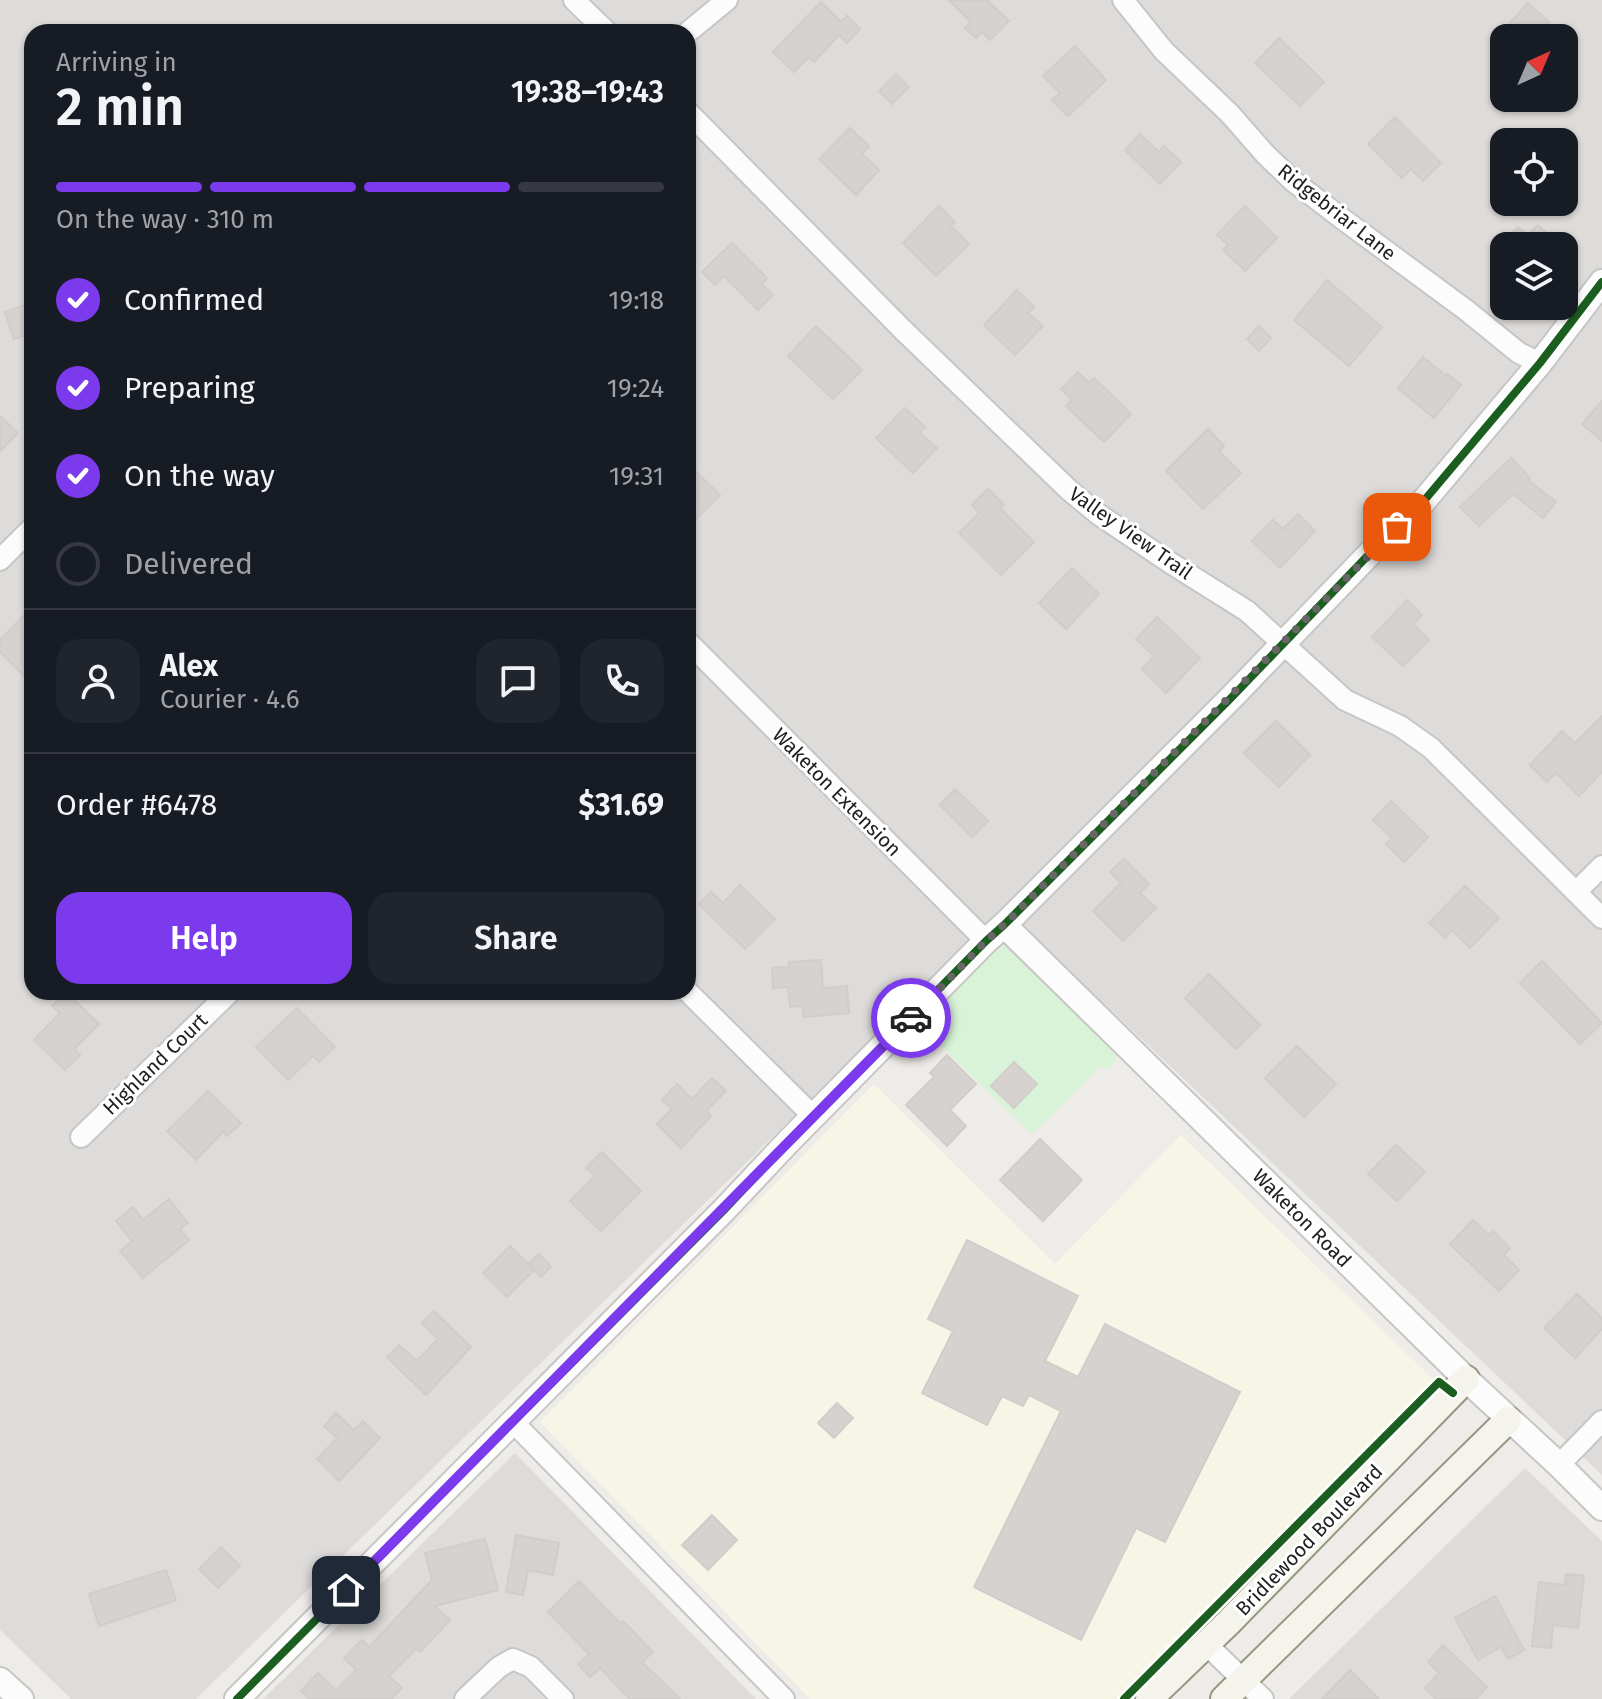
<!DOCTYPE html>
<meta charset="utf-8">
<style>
:root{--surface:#171b24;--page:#20242c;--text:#f1f3f6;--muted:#9ea1a6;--line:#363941;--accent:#7c3aed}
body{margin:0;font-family:"Fira Sans",sans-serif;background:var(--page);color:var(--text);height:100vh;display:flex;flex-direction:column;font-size:30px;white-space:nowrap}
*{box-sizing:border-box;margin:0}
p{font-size:26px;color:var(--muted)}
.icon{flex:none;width:44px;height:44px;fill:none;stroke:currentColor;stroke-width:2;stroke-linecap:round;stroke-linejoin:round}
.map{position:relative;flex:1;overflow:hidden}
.sheet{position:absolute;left:24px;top:24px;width:672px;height:976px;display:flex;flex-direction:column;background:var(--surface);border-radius:24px;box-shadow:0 2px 6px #0004}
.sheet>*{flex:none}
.needle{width:52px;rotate:44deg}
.fabs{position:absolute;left:1490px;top:24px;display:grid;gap:16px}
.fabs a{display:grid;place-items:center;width:88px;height:88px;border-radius:16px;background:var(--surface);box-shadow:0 2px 6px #0004;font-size:40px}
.pin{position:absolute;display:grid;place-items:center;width:68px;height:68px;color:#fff;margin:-34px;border-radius:16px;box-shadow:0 4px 12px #0006}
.courier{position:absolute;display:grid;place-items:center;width:80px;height:80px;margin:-40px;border:6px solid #7c3aed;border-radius:50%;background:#fff;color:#222;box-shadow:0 2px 10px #0007}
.overview em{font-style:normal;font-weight:600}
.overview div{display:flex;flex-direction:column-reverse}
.overview{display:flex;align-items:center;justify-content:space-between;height:136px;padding:0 32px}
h1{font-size:52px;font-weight:600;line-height:60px}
.bar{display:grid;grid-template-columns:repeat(4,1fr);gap:12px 8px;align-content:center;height:96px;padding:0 32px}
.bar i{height:10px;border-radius:6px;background:var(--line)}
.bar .active{background:var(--accent)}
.bar p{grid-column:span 4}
.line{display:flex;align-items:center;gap:20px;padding:0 32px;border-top:2px solid var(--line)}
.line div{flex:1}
.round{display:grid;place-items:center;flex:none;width:84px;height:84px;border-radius:24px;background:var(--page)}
ol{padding:0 32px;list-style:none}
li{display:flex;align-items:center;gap:24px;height:88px}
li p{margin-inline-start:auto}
li .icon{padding:8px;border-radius:50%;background:var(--accent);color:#fff;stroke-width:4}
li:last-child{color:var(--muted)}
li i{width:44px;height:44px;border:4px solid var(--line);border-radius:50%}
.primary-button{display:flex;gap:16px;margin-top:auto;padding:16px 32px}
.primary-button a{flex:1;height:92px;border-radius:24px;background:var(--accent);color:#fff;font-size:32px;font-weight:600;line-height:92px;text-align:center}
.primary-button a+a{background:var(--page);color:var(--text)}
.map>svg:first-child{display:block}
.residential{fill:#dddcda;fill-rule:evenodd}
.education{fill:#f7f5e5}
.park{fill:#d8f3d7}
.building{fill:#d5d2d0;stroke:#d1cdca;stroke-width:2}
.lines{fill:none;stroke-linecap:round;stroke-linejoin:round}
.minor-casing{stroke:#c7c6c5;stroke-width:24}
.tertiary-casing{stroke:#c7c6c5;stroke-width:28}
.secondary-casing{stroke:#979781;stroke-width:30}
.minor{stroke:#fcfcfc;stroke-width:20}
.tertiary{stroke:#fcfcfc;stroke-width:24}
.secondary{stroke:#f4f4ec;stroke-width:26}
.cycleway-casing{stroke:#fff;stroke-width:13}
.cycleway{stroke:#1b5e20;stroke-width:8}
.done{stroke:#686766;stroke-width:8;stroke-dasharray:0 14.4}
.route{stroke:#7c3aed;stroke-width:10}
.labels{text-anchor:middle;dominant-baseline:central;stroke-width:6;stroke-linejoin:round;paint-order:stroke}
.street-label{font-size:20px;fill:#202020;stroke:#fff}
</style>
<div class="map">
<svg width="1602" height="1699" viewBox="0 0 1602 1699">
<rect width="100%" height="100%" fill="#eeece9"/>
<g class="residential">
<path d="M0 0H1602V1475L1002 907 827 1084 196 1699H71L0 1630ZM32 32H688V992H32ZM1504 38H1564V98H1504ZM1504 142H1564V202H1504ZM1504 246H1564V306H1504Z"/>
<path d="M515 1453 756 1699H263Z"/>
<path d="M1525 1468 1602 1541V1699H1289Z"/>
</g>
<path class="education" d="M874 1084 1055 1264 1181 1135 1440 1386 1132 1699H810L540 1422Z"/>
<path class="park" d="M1002 945 1006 946 1117 1054 1110 1069H1106L1101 1066 1032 1134 917 1023 995 947Z"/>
<g class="building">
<path d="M949 0H987L1009 21 990 40 982 32 976 38 965 28 971 22Z"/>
<path d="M821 2 841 22 847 16 860 29 847 43 839 35 814 62 809 57 794 72 773 52Z"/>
<path d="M1528 3 1549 22 1534 38H1496Z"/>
<path d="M1279 38 1324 82 1300 106 1255 63Z"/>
<path d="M1075 46 1106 80 1068 116 1052 100 1060 93 1043 76Z"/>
<path d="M896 74 909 87 892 104 879 91Z"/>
<path d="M1395 117 1441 163 1423 181 1411 169 1402 178 1368 144Z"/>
<path d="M850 128 869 146 862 154 879 170 856 195 819 159Z"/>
<path d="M1140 134 1159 152 1164 146 1181 162 1160 184 1125 150Z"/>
<path d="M939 206 955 222 951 226 969 244 936 276 903 243Z"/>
<path d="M1245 206 1277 238 1245 271 1223 250 1228 245 1217 235Z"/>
<path d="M1538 225 1560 246H1499L1518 227 1528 236Z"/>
<path d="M732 243 767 278 762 284 773 295 758 310 724 276 715 285 702 272Z"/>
<path d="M1327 280 1382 327 1349 366 1294 320Z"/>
<path d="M1017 290 1034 307 1028 313 1043 326 1015 355 984 325Z"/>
<path d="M28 304 32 318V333L14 339 5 312Z"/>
<path d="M816 326 862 370 833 399 788 356Z"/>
<path d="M1259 326 1271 338 1259 351 1247 339Z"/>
<path d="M1423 357 1446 376 1447 374 1461 385 1434 418 1398 388Z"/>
<path d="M1078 372 1089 383 1094 378 1131 414 1104 442 1066 406 1072 400 1061 389Z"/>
<path d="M1602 401V441L1582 424Z"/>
<path d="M905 408 925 427 920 433 937 448 913 473 876 438Z"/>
<path d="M0 416 18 433 0 451Z"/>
<path d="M1208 429 1224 446 1219 451 1241 473 1203 509 1166 471Z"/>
<path d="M1511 458 1530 478 1528 480 1556 502 1543 518 1513 494 1479 526 1460 507Z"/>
<path d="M688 464 720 495 688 527Z"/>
<path d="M988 489 1004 505 1000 508 1034 542 1001 575 959 533 979 513 972 505Z"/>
<path d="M1298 514 1315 531 1280 568 1252 541 1273 520 1283 529Z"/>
<path d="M1072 568 1099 594 1066 629 1039 603Z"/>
<path d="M1407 600 1422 615 1413 624 1429 640 1403 666 1372 637Z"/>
<path d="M32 607V684L0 652V640Z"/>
<path d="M1157 617 1200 658 1166 693 1142 669 1154 656 1136 639Z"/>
<path d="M1602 716V772L1579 796 1556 773 1547 782 1530 765 1562 731 1575 743Z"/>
<path d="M1276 721 1310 755 1279 787 1244 753Z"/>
<path d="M955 789 988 821 972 837 940 805Z"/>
<path d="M1391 801 1428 837 1404 862 1386 844 1392 838 1373 820Z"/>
<path d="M1124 859 1149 884 1140 893 1156 908 1123 941 1093 911 1121 883 1110 872Z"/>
<path d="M740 885 775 919 745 949 699 904 711 892 723 903Z"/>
<path d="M1465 886 1499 918 1470 948 1452 930 1445 938 1429 923Z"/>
<path d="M821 960 823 988 847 986 849 1013 803 1017V1006L790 1007 788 987 773 988 772 968 789 967V962Z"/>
<path d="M1542 961 1602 1023 1580 1044 1520 983Z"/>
<path d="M1209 974 1260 1025 1236 1049 1185 998Z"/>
<path d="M66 992 99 1024 74 1049 80 1055 65 1070 34 1040 60 1013 52 1006Z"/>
<path d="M297 1008 335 1047 319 1062 313 1056 288 1080 256 1047Z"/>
<path d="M1297 1046 1336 1084 1304 1117 1265 1078Z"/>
<path d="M947 1055 976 1084 950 1110 966 1126 947 1146 906 1105 934 1077 930 1073Z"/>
<path d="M1014 1062 1037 1084 1014 1108 991 1086Z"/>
<path d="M712 1078 726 1091 706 1111 711 1116 681 1148 657 1124 672 1109 662 1100 677 1084 692 1099Z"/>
<path d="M208 1091 241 1123 227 1136 223 1132 196 1160 167 1131Z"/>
<path d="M1040 1139 1082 1180 1043 1221 1000 1180Z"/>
<path d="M1396 1145 1425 1172 1397 1201 1368 1174Z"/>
<path d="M602 1152 641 1191 601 1231 570 1201 595 1176 586 1168Z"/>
<path d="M169 1199 188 1223 180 1229 189 1240 143 1278 120 1251 132 1241 116 1221 133 1207 143 1220Z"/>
<path d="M1473 1220 1489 1235 1493 1231 1510 1248 1504 1255 1519 1270 1499 1291 1450 1244Z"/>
<path d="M967 1240 1078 1296 1045 1361 1078 1377 1105 1324 1240 1392 1165 1542 1136 1528 1081 1640 974 1587 1061 1411 1029 1395 1023 1406 1002 1396 987 1425 922 1393 953 1331 928 1319Z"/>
<path d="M510 1246 534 1270 507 1297 483 1273Z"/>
<path d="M539 1254 551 1267 541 1277 528 1264Z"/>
<path d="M1577 1294 1602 1318V1329L1575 1358 1544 1328Z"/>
<path d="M434 1311 471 1347 426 1395 387 1357 399 1345 417 1361 438 1339 422 1323Z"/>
<path d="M837 1403 853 1418 834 1438 818 1423Z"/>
<path d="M336 1413 354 1430 363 1421 380 1438 339 1481 317 1459 337 1438 324 1426Z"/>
<path d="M712 1515 737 1540 708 1570 682 1545Z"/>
<path d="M516 1535 559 1543 553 1575 528 1570 523 1595 506 1592Z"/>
<path d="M485 1539 498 1590 435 1606 450 1620 420 1652 416 1649 389 1676 402 1688 391 1699H309L301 1691 318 1673 336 1690 356 1670 344 1658 362 1640 369 1647 432 1580 425 1553Z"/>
<path d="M221 1547 240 1566 218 1588 199 1569Z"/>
<path d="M166 1570 176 1600 99 1626 89 1594Z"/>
<path d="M1566 1574 1584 1576 1578 1628 1553 1625 1551 1648 1532 1646 1539 1582 1565 1585Z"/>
<path d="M579 1581 620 1623 623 1621 653 1652 642 1662 680 1699H630L600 1668 590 1677 578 1664 589 1654 548 1612Z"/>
<path d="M1495 1596 1524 1650 1508 1659 1501 1647 1478 1660 1455 1618Z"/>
<path d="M1443 1645 1487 1687 1476 1699H1436L1425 1688 1439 1673 1428 1662Z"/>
<path d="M1350 1670 1379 1699H1322Z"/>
</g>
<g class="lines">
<defs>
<g id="minor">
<path d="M574 0 607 32"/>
<path d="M1123 0 1164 51 1230 114 1265 154 1293 181 1344 220 1466 310 1519 353 1540 363"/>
<path d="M688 32 727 0"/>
<path d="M688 112 903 330 1069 490 1098 514 1169 562 1247 611 1345 700 1400 726 1431 748 1602 918"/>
<path d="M0 560 32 528"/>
<path d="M688 642 986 941"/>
<path d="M1576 892 1602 866"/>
<path d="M688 992 813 1116"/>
<path d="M81 1137 230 992"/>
<path d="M513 1422 784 1699"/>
<path d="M1559 1465 1602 1421"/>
<path d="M1206 1644 1263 1699"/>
<path d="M465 1699 499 1667 513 1659 531 1667 563 1699"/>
</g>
<g id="tertiary">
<path d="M1004 925 1466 1379 1559 1465 1602 1508"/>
<path d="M0 1680 21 1699"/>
<path d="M237 1699 724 1210 787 1143 986 941 1004 925 1230 699 1378 545 1417 509 1540 363 1602 282"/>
</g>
<g id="secondary">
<path d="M1149 1699 1228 1623 1466 1379"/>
<path d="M1224 1699 1508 1420"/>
</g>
</defs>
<use href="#minor" class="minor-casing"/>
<use href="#tertiary" class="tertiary-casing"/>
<use href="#secondary" class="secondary-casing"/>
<use href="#minor" class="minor"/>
<use href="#tertiary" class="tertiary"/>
<use href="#secondary" class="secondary"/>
<defs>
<g id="cycleway">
<path d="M237 1699 724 1210 787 1143 986 941 1004 925 1230 699 1378 545 1417 509 1540 363 1602 282"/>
<path d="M1124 1699 1439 1382 1453 1393"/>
</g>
</defs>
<use href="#cycleway" class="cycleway-casing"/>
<use href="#cycleway" class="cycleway"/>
</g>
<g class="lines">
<path class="done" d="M911 1018 986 941 1004 925 1397 527"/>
<path class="route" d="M346 1590C535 1400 723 1209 911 1018"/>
</g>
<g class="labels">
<g class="street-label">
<text transform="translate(1337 212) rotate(38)">Ridgebriar Lane</text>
<text transform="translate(1131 533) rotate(35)">Valley View Trail</text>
<text transform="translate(837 792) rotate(45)">Waketon Extension</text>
<text transform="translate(155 1064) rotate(-44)">Highland Court</text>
<text transform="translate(1302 1218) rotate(45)">Waketon Road</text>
<text transform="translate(1309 1540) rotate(-46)">Bridlewood Boulevard</text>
</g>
</g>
</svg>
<div class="fabs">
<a><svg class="needle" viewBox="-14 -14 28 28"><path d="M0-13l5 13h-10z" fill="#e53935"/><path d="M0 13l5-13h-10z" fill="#9ea1a6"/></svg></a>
<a><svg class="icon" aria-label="locate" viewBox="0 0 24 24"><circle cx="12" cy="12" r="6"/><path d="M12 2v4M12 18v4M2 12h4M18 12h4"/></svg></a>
<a><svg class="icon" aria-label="layers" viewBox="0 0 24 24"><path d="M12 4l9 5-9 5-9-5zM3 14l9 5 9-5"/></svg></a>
</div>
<div class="pin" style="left:1397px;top:527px;background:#ea580c"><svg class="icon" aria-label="bag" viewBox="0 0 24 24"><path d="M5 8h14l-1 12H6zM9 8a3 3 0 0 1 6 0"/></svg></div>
<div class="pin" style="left:346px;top:1590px;background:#1f2937"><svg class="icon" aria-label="home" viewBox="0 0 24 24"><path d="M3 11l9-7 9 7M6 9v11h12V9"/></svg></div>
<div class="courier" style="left:911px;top:1018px"><svg class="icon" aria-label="car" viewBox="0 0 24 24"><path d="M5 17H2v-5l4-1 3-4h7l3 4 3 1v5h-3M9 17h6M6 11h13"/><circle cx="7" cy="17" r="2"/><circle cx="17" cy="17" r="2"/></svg></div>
<section class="sheet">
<div class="overview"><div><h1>2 min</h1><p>Arriving in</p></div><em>19:38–19:43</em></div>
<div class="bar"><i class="active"></i><i class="active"></i><i class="active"></i><i></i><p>On the way · 310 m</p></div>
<ol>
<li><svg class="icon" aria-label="check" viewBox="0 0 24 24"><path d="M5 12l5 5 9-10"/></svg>Confirmed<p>19:18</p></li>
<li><svg class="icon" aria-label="check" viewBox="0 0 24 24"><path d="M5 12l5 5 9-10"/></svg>Preparing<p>19:24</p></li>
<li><svg class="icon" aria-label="check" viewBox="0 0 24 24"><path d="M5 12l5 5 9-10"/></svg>On the way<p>19:31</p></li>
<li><i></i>Delivered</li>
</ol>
<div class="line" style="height:144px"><a class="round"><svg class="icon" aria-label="person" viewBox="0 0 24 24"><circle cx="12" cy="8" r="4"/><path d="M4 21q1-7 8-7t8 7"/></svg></a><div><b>Alex</b><p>Courier · 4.6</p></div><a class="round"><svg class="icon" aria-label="chat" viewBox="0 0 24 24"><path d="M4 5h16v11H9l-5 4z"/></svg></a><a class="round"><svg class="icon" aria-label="phone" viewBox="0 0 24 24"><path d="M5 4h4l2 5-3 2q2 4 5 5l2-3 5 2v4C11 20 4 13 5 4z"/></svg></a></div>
<div class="line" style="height:104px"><div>Order #6478</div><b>$31.69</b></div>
<div class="primary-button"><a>Help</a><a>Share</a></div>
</section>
</div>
